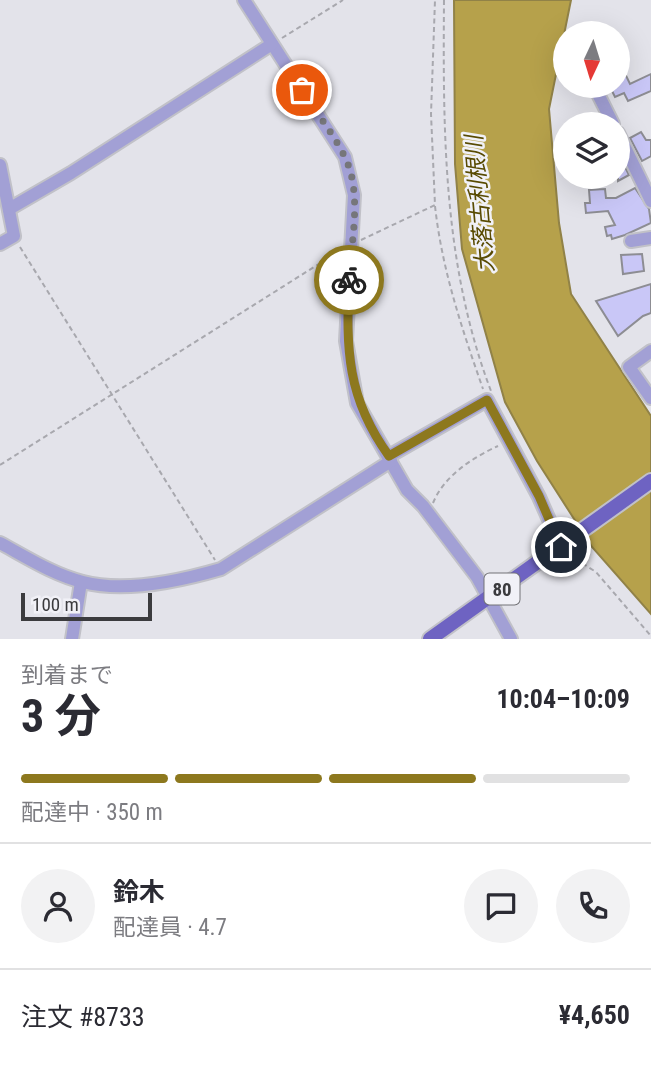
<!DOCTYPE html>
<html lang="ja">
<meta charset="utf-8">
<style>
:root{--surface:#fff;--page:#f2f2f3;--text:#2b2b33;--muted:#7c7c81;--line:#e1e1e2;--accent:#8d781e}
body{margin:0;font-family:"Roboto Condensed","Noto Sans JP",sans-serif;background:var(--page);color:var(--text);height:100vh;display:flex;flex-direction:column;font-size:26px;white-space:nowrap}
*{box-sizing:border-box;margin:0}
p{font-size:23px;color:var(--muted)}
.icon{flex:none;width:38px;height:38px;fill:none;stroke:currentColor;stroke-width:2;stroke-linecap:round;stroke-linejoin:round}
.map{position:relative;height:639px;overflow:hidden}
.panel{display:flex;flex-direction:column;background:var(--surface);flex:1}
.panel>*{flex:none}
.needle{width:46px;rotate:184deg}
.fabs{position:absolute;left:553px;top:21px;display:grid;gap:14px}
.fabs a{display:grid;place-items:center;width:77px;height:77px;border-radius:50%;background:var(--surface);box-shadow:0 7px 28px #0002;font-size:35px}
.scale{position:absolute;left:21px;bottom:18px;width:131px;box-sizing:border-box;padding-left:7px;border:4px solid #3b3b3e;border-top:0;font-size:19px;line-height:24px;white-space:nowrap;color:#3b3b3e;-webkit-text-stroke:5px #f1f1f7;paint-order:stroke}
.pin{position:absolute;display:grid;place-items:center;width:60px;height:60px;color:#fff;margin:-30px;border:4px solid #fff;border-radius:50%;box-shadow:0 2px 7px #0007}
.courier{position:absolute;display:grid;place-items:center;width:70px;height:70px;margin:-35px;border:5px solid #8d781e;border-radius:50%;background:#fff;color:#222;box-shadow:0 2px 9px #0007}
.headline em{font-style:normal;font-weight:700}
.headline div{display:flex;flex-direction:column-reverse}
.headline{display:flex;align-items:center;justify-content:space-between;height:119px;padding:0 21px}
h1{font-size:46px;font-weight:700;line-height:52px}
.bar{display:grid;grid-template-columns:repeat(4,1fr);gap:10px 7px;align-content:center;height:84px;padding:0 21px}
.bar i{height:9px;border-radius:5px;background:var(--line)}
.bar .on{background:var(--accent)}
.bar p{grid-column:span 4}
.line{display:flex;align-items:center;gap:18px;padding:0 21px;border-top:2px solid var(--line)}
.line div{flex:1}
.round{display:grid;place-items:center;flex:none;width:74px;height:74px;border-radius:37px;background:var(--page)}
.map>svg:first-child{display:block}
.water{fill:#b6a14b;stroke:#918247;stroke-width:2}
.building{fill:#c9c7f7;stroke:#8d8d93;stroke-width:2}
.lines{fill:none;stroke-linecap:round;stroke-linejoin:round}
.minor-casing{stroke:#c1c1c8;stroke-width:16}
.major-casing{stroke:#c1c1c8;stroke-width:18}
.path{stroke:#a8a8ae;stroke-width:2;stroke-dasharray:5 3.5;stroke-linecap:butt}
.minor{stroke:#a2a0d5;stroke-width:12}
.major{stroke:#6e63c2;stroke-width:14}
.done{stroke:#76767a;stroke-width:7;stroke-dasharray:0 12.6}
.route{stroke:#8d781e;stroke-width:9}
.labels{text-anchor:middle;dominant-baseline:central;stroke-width:5;stroke-linejoin:round;paint-order:stroke}
.shield{fill:#f1f1f7;stroke:#727276;stroke-width:2}
.shield-label{font-size:19px;font-weight:bold;fill:#3b3b3e}
.water-label{font-size:23px;font-style:italic;fill:#584a02;stroke:#f1f1f7}
</style>
<div class="map">
<svg width="651" height="639" viewBox="0 0 651 639">
<rect width="100%" height="100%" fill="#e3e3ea"/>
<path class="water" d="M454 0H571L549 109 559 223 571 294 651 416V614L592 547 537 461 505 402 462 249 455 164Z"/>
<g class="building">
<path d="M618 59 630 84 651 74V91L628 101 624 93 615 97 611 89 618 86Z"/>
<path d="M641 132 646 140H651V156L642 161 630 138Z"/>
<path d="M618 153 629 175 618 181Z"/>
<path d="M635 188 649 209 651 223 625 235 612 239 611 235 607 236 605 227 615 225 608 211 586 213 585 203H590L589 190 605 189 606 198H616Z"/>
<path d="M642 254 644 271 623 274 621 255Z"/>
<path d="M651 284V313L643 316 618 336 596 301Z"/>
</g>
<g class="lines">
<defs>
<g id="minor">
<path d="M244 0 345 157 354 195 346 341 357 403 407 490 423 506 477 577 511 639"/>
<path d="M597 92 613 124"/>
<path d="M618 133 651 201"/>
<path d="M0 165 14 236 0 244"/>
<path d="M9 209 71 173 272 44"/>
<path d="M631 241 651 238"/>
<path d="M651 351 629 367 651 398"/>
<path d="M389 456 487 400 539 497 561 547"/>
<path d="M0 543C26 557 54 575 83 582 125 593 180 581 221 569L391 461"/>
<path d="M72 639 81 582"/>
</g>
<path id="major" d="M430 639 651 481"/>
</defs>
<use href="#minor" class="minor-casing"/>
<use href="#major" class="major-casing"/>
<g class="path">
<path d="M444 0C443 133 443 265 491 391"/>
<path d="M282 38 343 0"/>
<path d="M435 206C442 270 462 329 483 389"/>
<path d="M361 240 435 205 431 114 435 0"/>
<path d="M20 247 215 560"/>
<path d="M0 465 341 250"/>
<path d="M433 503C444 476 472 458 498 446"/>
<path d="M568 554 596 572 651 636"/>
</g>
<use href="#minor" class="minor"/>
<use href="#major" class="major"/>
</g>
<g class="lines">
<path class="done" d="M302 90C317 115 341 142 350 170 360 205 351 245 349 280"/>
<path class="route" d="M349 280C346 350 347 398 389 456L487 400 539 496 561 547"/>
</g>
<g class="labels">
<rect class="shield" x="484.5" y="573.5" width="35" height="31" rx="5"/>
<g class="shield-label">
<text x="502" y="589">80</text>
</g>
<g class="water-label">
<text transform="translate(480 204) rotate(-95)">大落古利根川</text>
</g>
</g>
</svg>
<div class="fabs">
<a><svg class="needle" viewBox="-14 -14 28 28"><path d="M0-13l5 13h-10z" fill="#e53935"/><path d="M0 13l5-13h-10z" fill="#7c7c81"/></svg></a>
<a><svg class="icon" aria-label="layers" viewBox="0 0 24 24"><path d="M12 4l9 5-9 5-9-5zM3 14l9 5 9-5"/></svg></a>
</div>
<div class="scale">100 m</div>
<div class="pin" style="left:302px;top:90px;background:#ea580c"><svg class="icon" aria-label="bag" viewBox="0 0 24 24"><path d="M5 8h14l-1 12H6zM9 8a3 3 0 0 1 6 0"/></svg></div>
<div class="pin" style="left:561px;top:547px;background:#1f2937"><svg class="icon" aria-label="home" viewBox="0 0 24 24"><path d="M3 11l9-7 9 7M6 9v11h12V9"/></svg></div>
<div class="courier" style="left:349px;top:280px"><svg class="icon" aria-label="bike" viewBox="0 0 24 24"><circle cx="6" cy="16" r="4"/><circle cx="18" cy="16" r="4"/><path d="M6 16l4-8h5l3 8M10 8l3 8H6M13 5h3"/></svg></div>
</div>
<section class="panel">
<div class="headline"><div><h1>3 分</h1><p>到着まで</p></div><em>10:04–10:09</em></div>
<div class="bar"><i class="on"></i><i class="on"></i><i class="on"></i><i></i><p>配達中 · 350 m</p></div>
<div class="line" style="height:126px"><a class="round"><svg class="icon" aria-label="person" viewBox="0 0 24 24"><circle cx="12" cy="8" r="4"/><path d="M4 21q1-7 8-7t8 7"/></svg></a><div><b>鈴木</b><p>配達員 · 4.7</p></div><a class="round"><svg class="icon" aria-label="chat" viewBox="0 0 24 24"><path d="M4 5h16v11H9l-5 4z"/></svg></a><a class="round"><svg class="icon" aria-label="phone" viewBox="0 0 24 24"><path d="M5 4h4l2 5-3 2q2 4 5 5l2-3 5 2v4C11 20 4 13 5 4z"/></svg></a></div>
<div class="line" style="height:91px"><div>注文 #8733</div><b>¥4,650</b></div>
</section>
